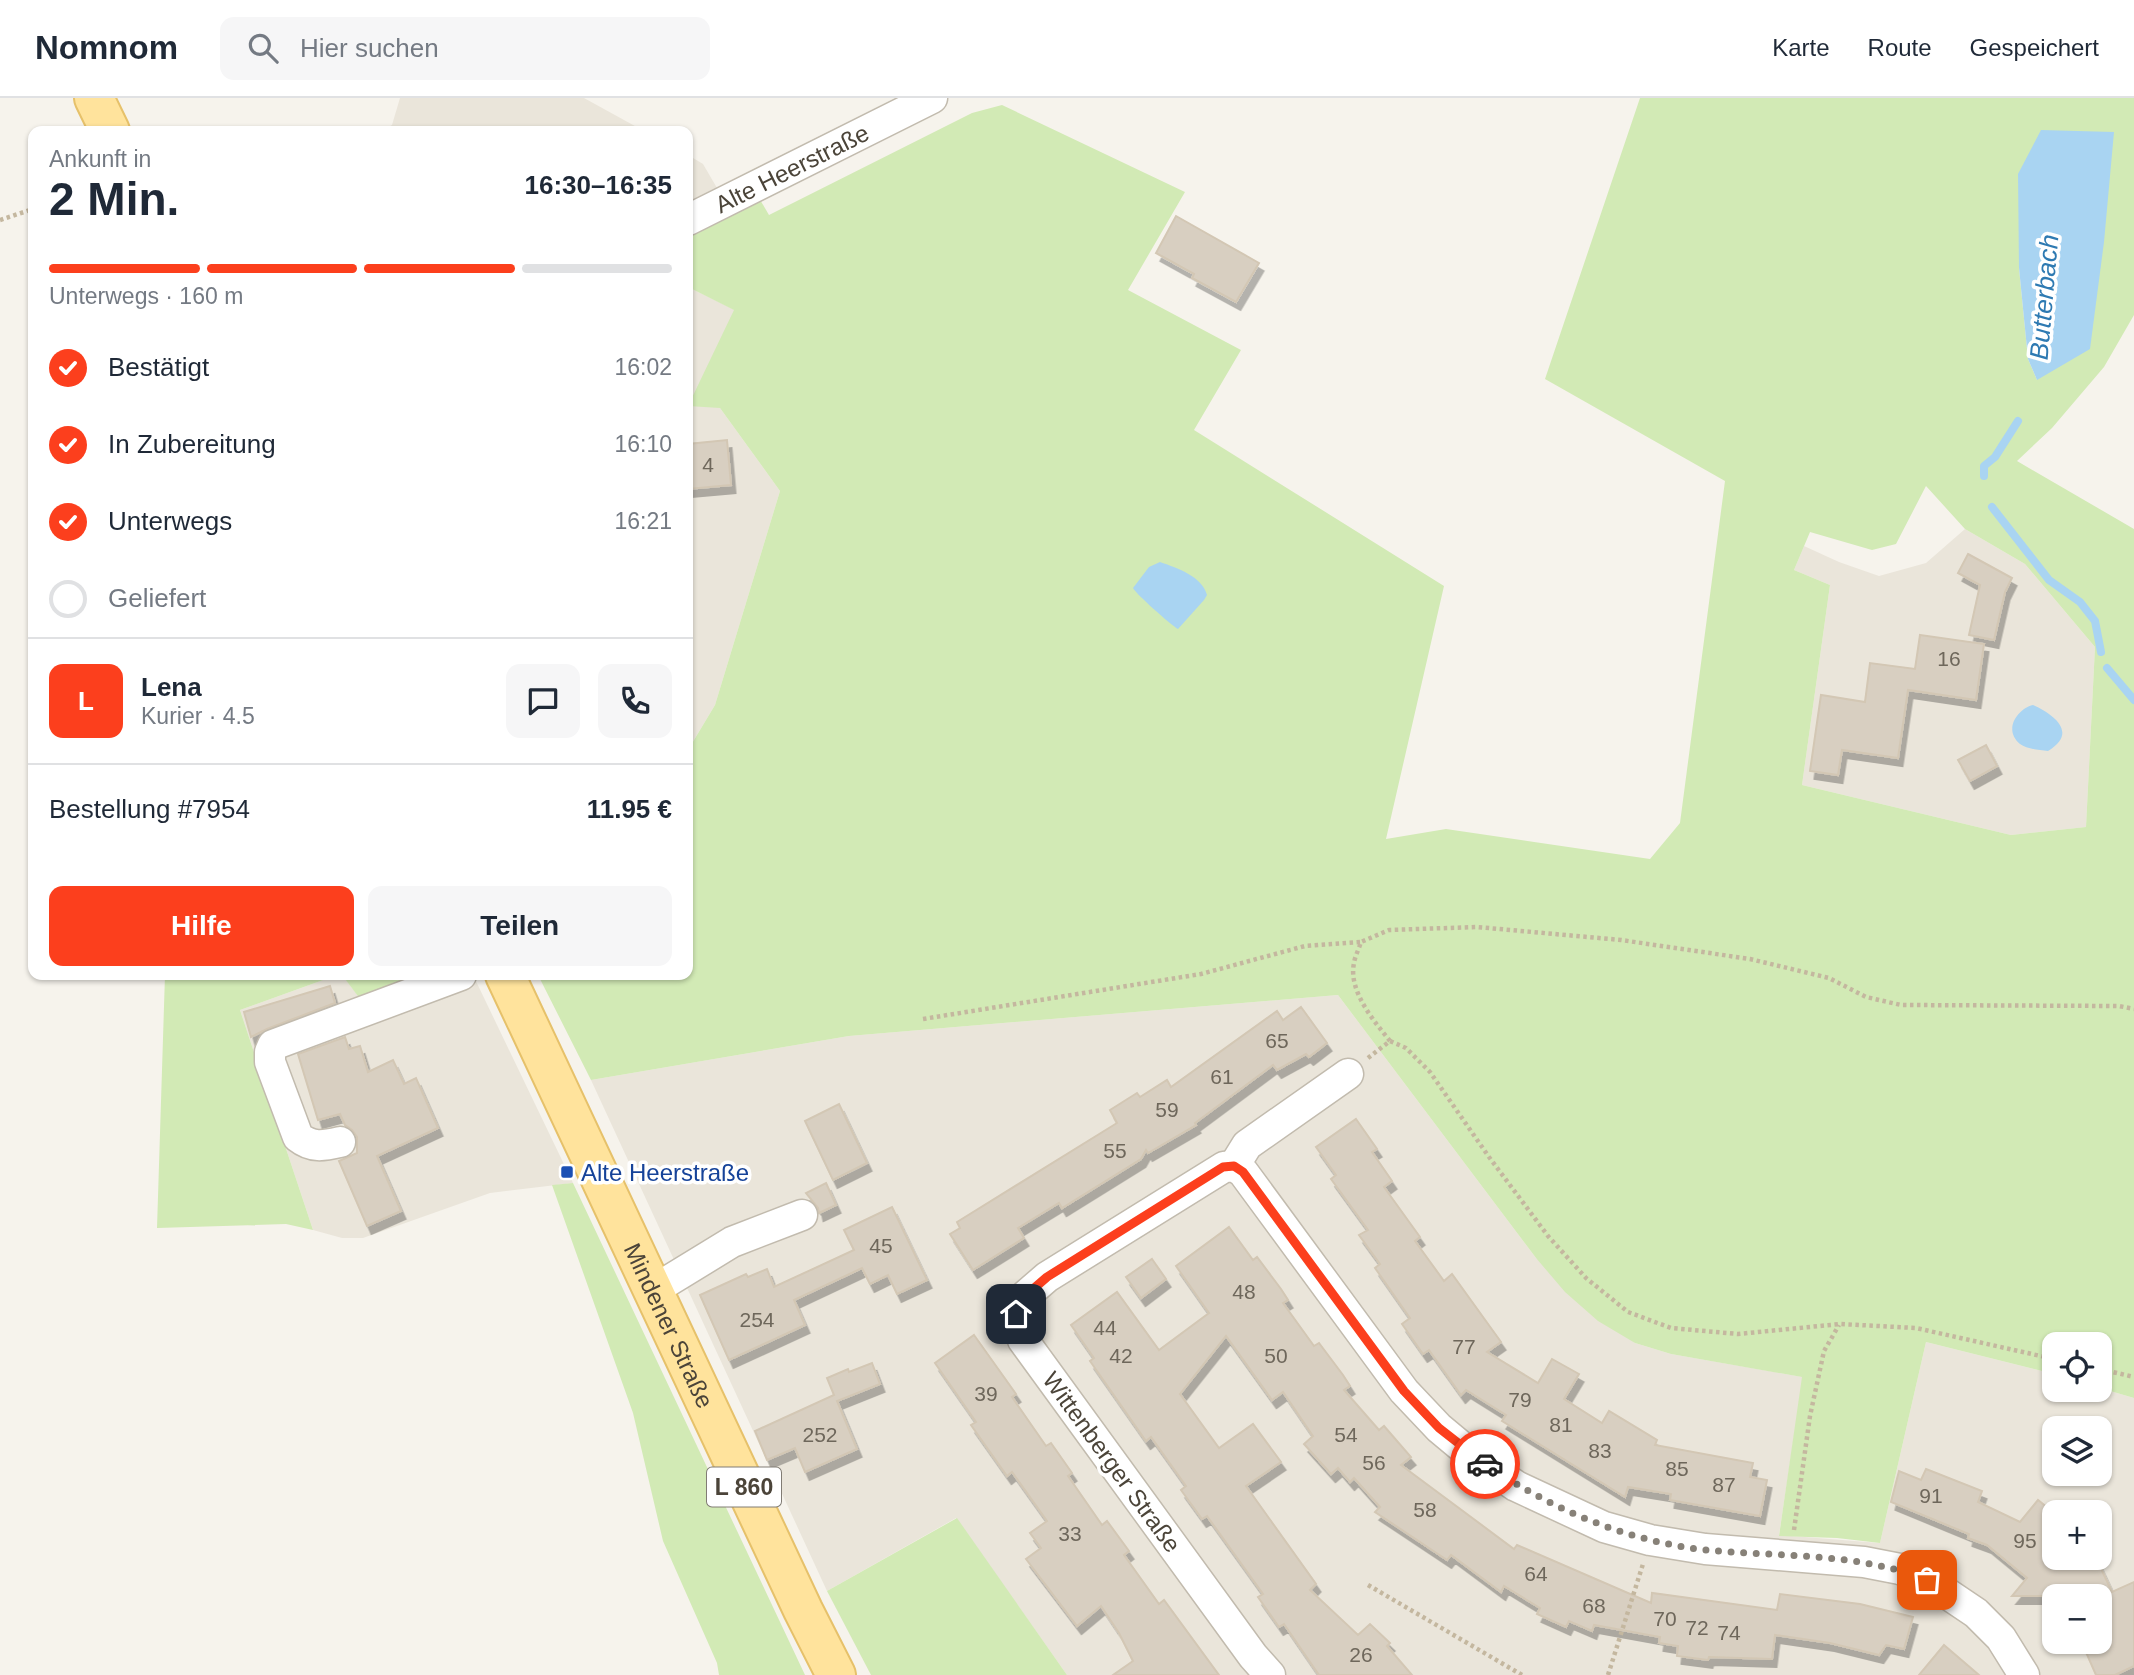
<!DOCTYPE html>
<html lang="de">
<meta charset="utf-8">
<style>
:root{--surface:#fff;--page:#f6f6f7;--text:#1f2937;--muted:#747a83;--line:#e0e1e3;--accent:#fc3f1d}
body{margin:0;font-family:Helvetica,sans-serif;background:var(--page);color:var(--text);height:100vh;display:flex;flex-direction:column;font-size:26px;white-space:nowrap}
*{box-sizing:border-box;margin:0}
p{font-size:23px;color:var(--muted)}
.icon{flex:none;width:38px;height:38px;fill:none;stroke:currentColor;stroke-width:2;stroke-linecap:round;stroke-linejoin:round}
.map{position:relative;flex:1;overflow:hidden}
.panel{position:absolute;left:28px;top:28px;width:665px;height:854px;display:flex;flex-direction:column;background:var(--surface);border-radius:14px;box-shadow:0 2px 5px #0004}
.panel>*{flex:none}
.controls{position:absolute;left:2042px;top:1234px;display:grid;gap:14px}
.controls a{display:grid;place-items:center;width:70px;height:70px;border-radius:14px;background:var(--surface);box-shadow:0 2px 5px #0004;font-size:35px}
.pin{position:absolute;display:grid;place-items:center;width:60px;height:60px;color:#fff;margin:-30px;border-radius:14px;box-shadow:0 4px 10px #0006}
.courier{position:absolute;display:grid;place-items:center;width:70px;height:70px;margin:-35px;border:5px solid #fc3f1d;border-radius:50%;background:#fff;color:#222;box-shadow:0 2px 9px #0007}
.overview em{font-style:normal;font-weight:700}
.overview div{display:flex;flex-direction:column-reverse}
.overview{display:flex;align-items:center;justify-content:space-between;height:119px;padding:0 21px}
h1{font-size:46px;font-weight:700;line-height:52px}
.bar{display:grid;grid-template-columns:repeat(4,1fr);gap:10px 7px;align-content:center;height:84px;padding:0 21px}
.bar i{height:9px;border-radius:5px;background:var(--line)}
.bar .on{background:var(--accent)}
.bar p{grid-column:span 4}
.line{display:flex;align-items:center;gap:18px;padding:0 21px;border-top:2px solid var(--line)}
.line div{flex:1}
.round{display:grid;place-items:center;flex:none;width:74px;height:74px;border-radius:14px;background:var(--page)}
ol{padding:0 21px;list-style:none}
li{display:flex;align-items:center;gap:21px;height:77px}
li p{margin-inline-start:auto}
li .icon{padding:7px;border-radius:50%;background:var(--accent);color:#fff;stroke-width:4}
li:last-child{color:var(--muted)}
li i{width:38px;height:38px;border:4px solid var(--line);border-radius:50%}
.primary-button{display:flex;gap:14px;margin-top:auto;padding:14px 21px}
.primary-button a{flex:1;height:80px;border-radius:14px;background:var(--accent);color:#fff;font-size:28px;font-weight:700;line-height:80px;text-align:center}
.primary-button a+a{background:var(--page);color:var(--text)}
header{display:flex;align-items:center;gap:42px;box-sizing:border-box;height:98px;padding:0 35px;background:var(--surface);border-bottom:2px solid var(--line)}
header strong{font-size:33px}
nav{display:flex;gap:38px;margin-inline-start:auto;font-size:24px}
.search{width:490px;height:63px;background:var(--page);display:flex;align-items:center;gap:18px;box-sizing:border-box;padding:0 24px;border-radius:14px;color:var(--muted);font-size:26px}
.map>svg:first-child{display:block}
.residential{fill:#eae5da;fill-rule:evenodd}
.green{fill:#d2eab5;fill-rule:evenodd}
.water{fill:#a9d4f2}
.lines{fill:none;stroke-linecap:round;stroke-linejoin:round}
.stream{stroke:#a9d4f2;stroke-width:8}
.building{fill:#d8cfc1;stroke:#d3c7b4;stroke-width:2;filter:url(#shadow)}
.minor-casing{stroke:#c2bbae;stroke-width:33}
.major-casing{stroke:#e6c16a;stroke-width:42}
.path{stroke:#c4b79f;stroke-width:4.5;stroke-dasharray:3.5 3.5;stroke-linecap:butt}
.minor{stroke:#fff;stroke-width:30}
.major{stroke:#ffe39c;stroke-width:38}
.done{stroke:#878178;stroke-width:7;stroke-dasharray:0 12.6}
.route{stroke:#fc3f1d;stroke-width:9}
.transit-dot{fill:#1a4fb4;stroke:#fff;stroke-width:2.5}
.labels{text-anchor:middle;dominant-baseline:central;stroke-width:7;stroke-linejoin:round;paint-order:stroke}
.number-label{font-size:21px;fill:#6e675b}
.shield{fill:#fff;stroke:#817c74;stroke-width:2}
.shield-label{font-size:23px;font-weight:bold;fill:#4b4439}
.street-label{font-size:24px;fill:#4b4439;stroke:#fff}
.transit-label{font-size:24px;fill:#164399;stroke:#fff;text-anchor:start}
.water-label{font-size:26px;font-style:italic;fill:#2e7ab2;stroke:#fff}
</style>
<header>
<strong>Nomnom</strong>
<div class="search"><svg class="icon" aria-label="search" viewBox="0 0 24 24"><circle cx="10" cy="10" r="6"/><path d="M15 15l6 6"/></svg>Hier suchen</div>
<nav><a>Karte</a><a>Route</a><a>Gespeichert</a></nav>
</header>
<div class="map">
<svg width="2134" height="1577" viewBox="0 0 2134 1577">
<defs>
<filter id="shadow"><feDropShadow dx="4.5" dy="8" stdDeviation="0" flood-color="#0004"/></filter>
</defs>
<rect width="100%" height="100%" fill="#f6f3ec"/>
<g class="residential">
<path d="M400 0H584L644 33H381L392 27Z"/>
<path d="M688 57 703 66 731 114 688 139Z"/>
<path d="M688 189 735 212 720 310 780 393 715 607 688 652Z"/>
<path d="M1965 431 2025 466 2095 549 2086 729 2011 737 1802 687 1830 487 1794 472 1804 448 1839 464 1879 478 1926 465Z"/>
<path d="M337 877H342L364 905 473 877 573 1085 490 1095 363 1140H342L313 1132 240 912Z"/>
<path d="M1338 897 1536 1160 1635 1245 1671 1256 1803 1279 1779 1437 1880 1445 1926 1244 2054 1276V1292L2100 1290 2134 1300V1577H1067L956 1420 827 1493 591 982 849 938ZM2054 1330H2100V1376H2054ZM2054 1414H2100V1460H2054ZM2054 1498H2100V1544H2054Z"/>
</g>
<g class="green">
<path d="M1640 0H2134V217L2104 269 2052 330 2017 363 2134 431V1300L2100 1290V1246H2054V1276L1926 1244 1880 1445 1837 1440 1779 1438 1802 1279 1671 1256 1635 1245 1598 1223 1565 1194 1536 1160 1338 897 849 938 591 982 538 877H688V652L715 607 780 393 720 310 688 308 734 212 688 189V139L759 100 769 117 972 15 1002 7 1185 94 1128 192 1241 252 1194 332 1444 488 1386 741 1446 731 1650 761 1680 725 1725 383 1545 281ZM2019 76 2037 282 2028 261 2019 170ZM1926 388 1965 431 2025 466 2095 549 2086 729 2011 737 1802 687 1830 487 1794 472 1810 434 1872 452 1896 446Z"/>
<path d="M165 877H337L240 912 313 1132 286 1126 157 1130Z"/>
<path d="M342 877H436L364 906Z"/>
<path d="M573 1085 805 1577H719L717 1565 663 1443 633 1315 552 1087Z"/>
<path d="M957 1420 1067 1577H871L827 1493Z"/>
</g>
<g class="water">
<path d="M2041 32 2114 34 2104 144 2090 251 2037 282 2028 261 2019 170 2018 76Z"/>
<path d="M1160 464C1177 470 1202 478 1207 497L1204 502 1178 531C1171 527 1136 496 1133 490L1149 469Z"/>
<path d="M2033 607C2055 617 2078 635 2048 653 2039 652 2027 651 2020 646 2003 632 2017 611 2033 607Z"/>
</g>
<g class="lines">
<g class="stream">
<path d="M1984 378V368L1995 359 2018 323"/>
<path d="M1992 409 2049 482 2080 504 2095 523 2101 554"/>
<path d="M2107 570 2134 602"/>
</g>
</g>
<g class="building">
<path d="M1176 118 1259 165 1236 204 1192 180 1194 176 1156 155Z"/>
<path d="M727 342 731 387 688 391V346Z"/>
<path d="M1968 456 2012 480 2005 494 1994 542 1969 537 1980 487 1958 475Z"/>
<path d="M1920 537 1984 546 1976 602 1908 592 1898 660 1842 652 1838 677 1810 673 1821 597 1865 604 1870 565 1915 571Z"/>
<path d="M1986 647 1997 668 1970 683 1958 662Z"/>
<path d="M330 888 335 905 267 931 251 939 244 914Z"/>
<path d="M1301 909 1327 945 1309 959 1306 956 1277 972 1273 967 1195 1025 1196 1027 1148 1055 1146 1052 1141 1061 1062 1110 1059 1105 1018 1130 1024 1140 973 1172 950 1136 960 1130 957 1124 1117 1025 1110 1012 1137 995 1140 999 1167 982 1171 989 1277 913 1283 922Z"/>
<path d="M345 939 349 951 360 948 368 974 393 962 404 986 416 980 438 1030 377 1058 401 1113 367 1128 339 1063 357 1055V1039L352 1032 345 1027 340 1016 318 1022 298 956Z"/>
<path d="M839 1006 867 1065 833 1082 805 1023Z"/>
<path d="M1356 1021 1377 1051 1372 1054 1392 1083 1384 1089 1420 1139 1415 1143 1444 1183 1452 1176 1501 1244 1487 1254 1538 1285 1552 1261 1579 1276 1564 1301 1602 1325 1609 1313 1657 1342 1655 1347 1753 1365 1750 1379 1767 1382 1760 1418 1670 1402 1671 1396 1628 1389 1625 1399 1502 1323 1506 1317 1466 1292 1461 1297 1429 1252 1423 1256 1402 1226 1410 1220 1375 1170 1380 1166 1359 1137 1368 1132 1331 1081 1336 1077 1316 1049Z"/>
<path d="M826 1085 836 1107 819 1115 818 1110 806 1095Z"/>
<path d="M892 1109 927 1182 897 1196 888 1177 870 1186 862 1170 794 1202 805 1227 729 1262 700 1197 746 1176 748 1179 767 1171 774 1189 854 1152 844 1132Z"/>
<path d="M1229 1129 1253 1162 1257 1159 1281 1191 1288 1202 1283 1205 1314 1248 1319 1245 1343 1277 1350 1288 1344 1292 1379 1332 1384 1328 1411 1359 1401 1367 1514 1451 1517 1447 1651 1505 1652 1495 1777 1512 1780 1496 1860 1506 1913 1519 1904 1551 1886 1547 1879 1557 1830 1545 1775 1537 1772 1561 1709 1559 1708 1562 1677 1558 1678 1548 1659 1545 1660 1539 1594 1527 1592 1533 1569 1523 1566 1529 1537 1516 1540 1510 1504 1488 1501 1494 1451 1457 1447 1462 1375 1414 1380 1409 1354 1380 1350 1384 1338 1370 1331 1376 1304 1346 1313 1338 1283 1294 1272 1302 1226 1238 1180 1296 1219 1350 1253 1326 1281 1364 1246 1388 1316 1486 1310 1492 1358 1537 1370 1526 1390 1545 1387 1548 1412 1577H1319L1284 1526 1279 1529 1258 1499 1263 1496 1207 1418 1202 1421 1181 1392 1186 1388 1151 1339 1146 1343 1090 1263 1094 1260 1071 1227 1117 1194 1159 1252 1209 1215 1176 1168Z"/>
<path d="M1152 1161 1166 1181 1141 1200 1126 1179Z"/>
<path d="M974 1237 1016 1296 1012 1299 1046 1348 1051 1345 1072 1375 1068 1378 1102 1427 1107 1423 1129 1453 1124 1457 1159 1506 1164 1502 1219 1577H1113L1133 1563 1119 1535 1101 1508 1077 1528 1026 1461 1041 1450 1030 1435 1047 1423 1012 1374 1007 1378 971 1327 976 1324 935 1265Z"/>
<path d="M872 1265 880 1286 837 1303 857 1351 805 1374 795 1350 767 1362 755 1333 834 1297 827 1280 848 1271 849 1274Z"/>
<path d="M1926 1371 1982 1393 1978 1404 2020 1424 2038 1402 2054 1415V1460H2096L2112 1494 2134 1484V1568L2115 1577H2096L2085 1552 2100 1544V1500L2105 1498H2012L2027 1480 1987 1447 1968 1440 1969 1436 1891 1404 1899 1373 1921 1382Z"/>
<path d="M1944 1547 1979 1577H1919Z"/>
</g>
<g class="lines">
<defs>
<g id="minor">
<path id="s1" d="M688 122 932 0"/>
<path d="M340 1044C323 1048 312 1050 298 1039L270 964V954L273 947 461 877"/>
<path d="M1234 1068 1247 1047 1348 976"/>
<path d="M652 1193 732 1144 802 1117"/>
<path d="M1270 1577 1253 1558 1023 1242 1016 1216 1024 1199 1047 1179 1224 1069 1234 1068 1243 1074 1404 1293 1439 1330 1475 1360 1516 1388 1604 1429 1650 1442 1705 1451 1864 1464 1900 1471 1927 1482 1976 1515 2001 1540 2024 1577"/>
</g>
<g id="major">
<path d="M94 0 110 33"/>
<path id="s2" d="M505 877 803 1512 836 1577"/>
</g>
</defs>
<use href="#minor" class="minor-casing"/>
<use href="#major" class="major-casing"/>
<g class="path">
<path d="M0 122 33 111"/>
<path d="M923 921 1201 876 1305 848 1361 844"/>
<path d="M1390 943C1374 923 1348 893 1354 865 1355 858 1359 851 1361 844L1389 832 1477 829 1621 842 1750 861 1829 880 1866 899 1901 907 2119 908 2134 911"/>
<path d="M1368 960 1390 943 1406 950 1430 974 1489 1059 1548 1138 1586 1180 1628 1214 1671 1230 1738 1236 1840 1226 1916 1230 2054 1261"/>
<path d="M2100 1271 2134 1279"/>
<path d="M1794 1432 1810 1318 1824 1253 1839 1227"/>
<path d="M1368 1487 1522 1577"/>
<path d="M1608 1577 1643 1466"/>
</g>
<use href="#minor" class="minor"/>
<use href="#major" class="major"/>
</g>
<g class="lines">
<path class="done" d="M1485 1366C1551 1411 1626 1443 1706 1452 1780 1459 1857 1454 1927 1482"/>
<path class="route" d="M1016 1216 1024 1199 1047 1179 1223 1069 1234 1068 1243 1074 1404 1293 1439 1330 1485 1366"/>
</g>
<rect class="transit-dot" x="560" y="1067" width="14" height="14" rx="3.5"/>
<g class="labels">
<g class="number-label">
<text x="708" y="366">4</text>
<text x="1949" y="560">16</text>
<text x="1277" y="942">65</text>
<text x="1222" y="978">61</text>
<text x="1167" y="1011">59</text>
<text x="1115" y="1052">55</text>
<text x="881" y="1147">45</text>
<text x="1244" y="1193">48</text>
<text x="757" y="1221">254</text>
<text x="1105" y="1229">44</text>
<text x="1464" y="1248">77</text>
<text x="1121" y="1257">42</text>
<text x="1276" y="1257">50</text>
<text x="986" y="1295">39</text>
<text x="1520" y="1301">79</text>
<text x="1561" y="1326">81</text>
<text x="820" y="1336">252</text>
<text x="1346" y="1336">54</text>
<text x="1600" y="1352">83</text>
<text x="1374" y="1364">56</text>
<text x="1677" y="1370">85</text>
<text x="1724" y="1386">87</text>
<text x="1931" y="1397">91</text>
<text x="1425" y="1411">58</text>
<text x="1070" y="1435">33</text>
<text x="2025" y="1442">95</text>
<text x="1536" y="1475">64</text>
<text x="1594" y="1507">68</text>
<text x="1665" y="1520">70</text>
<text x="1697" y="1529">72</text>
<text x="1729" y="1534">74</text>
<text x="1361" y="1556">26</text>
</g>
<rect class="shield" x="707" y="1369.5" width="74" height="39" rx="5"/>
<g class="shield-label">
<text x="744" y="1389">L 860</text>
</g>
<g class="street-label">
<text stroke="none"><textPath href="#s1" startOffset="116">Alte Heerstraße</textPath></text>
<text stroke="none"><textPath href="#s2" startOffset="387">Mindener Straße</textPath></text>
<text transform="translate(1112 1364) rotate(54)">Wittenberger Straße</text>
</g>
<g class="transit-label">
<text x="581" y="1074">Alte Heerstraße</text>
</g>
<g class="water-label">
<text transform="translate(2044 199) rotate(-85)">Butterbach</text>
</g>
</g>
</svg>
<div class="controls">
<a><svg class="icon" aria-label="locate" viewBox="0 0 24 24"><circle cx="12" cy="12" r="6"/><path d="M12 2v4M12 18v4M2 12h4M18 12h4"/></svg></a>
<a><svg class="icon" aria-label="layers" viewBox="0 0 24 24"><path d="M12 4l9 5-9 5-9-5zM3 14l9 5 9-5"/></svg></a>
<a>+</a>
<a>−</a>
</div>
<div class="pin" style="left:1927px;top:1482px;background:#ea580c"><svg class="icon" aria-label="bag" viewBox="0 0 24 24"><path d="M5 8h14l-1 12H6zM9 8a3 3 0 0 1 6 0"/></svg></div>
<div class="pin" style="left:1016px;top:1216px;background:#1f2937"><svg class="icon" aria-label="home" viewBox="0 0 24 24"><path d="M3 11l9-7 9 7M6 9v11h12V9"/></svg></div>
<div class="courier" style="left:1485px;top:1366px"><svg class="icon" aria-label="car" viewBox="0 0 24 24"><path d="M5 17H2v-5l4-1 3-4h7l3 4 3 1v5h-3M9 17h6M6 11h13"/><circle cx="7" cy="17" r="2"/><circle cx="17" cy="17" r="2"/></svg></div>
<section class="panel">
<div class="overview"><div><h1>2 Min.</h1><p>Ankunft in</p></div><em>16:30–16:35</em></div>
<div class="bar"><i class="on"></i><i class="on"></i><i class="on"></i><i></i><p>Unterwegs · 160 m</p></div>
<ol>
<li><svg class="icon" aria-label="check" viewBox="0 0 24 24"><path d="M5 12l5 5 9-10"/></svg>Bestätigt<p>16:02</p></li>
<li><svg class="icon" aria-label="check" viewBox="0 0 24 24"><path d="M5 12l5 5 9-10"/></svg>In Zubereitung<p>16:10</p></li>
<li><svg class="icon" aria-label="check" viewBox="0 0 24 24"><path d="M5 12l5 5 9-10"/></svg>Unterwegs<p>16:21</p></li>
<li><i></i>Geliefert</li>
</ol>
<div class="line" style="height:126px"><b class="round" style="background:var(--accent);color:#fff">L</b><div><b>Lena</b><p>Kurier · 4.5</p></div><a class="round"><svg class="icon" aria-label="chat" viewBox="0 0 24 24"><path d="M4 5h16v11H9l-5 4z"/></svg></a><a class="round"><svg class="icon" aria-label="phone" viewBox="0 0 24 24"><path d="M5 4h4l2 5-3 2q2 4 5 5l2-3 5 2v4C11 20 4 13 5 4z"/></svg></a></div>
<div class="line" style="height:91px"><div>Bestellung #7954</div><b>11.95 €</b></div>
<div class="primary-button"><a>Hilfe</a><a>Teilen</a></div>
</section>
</div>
